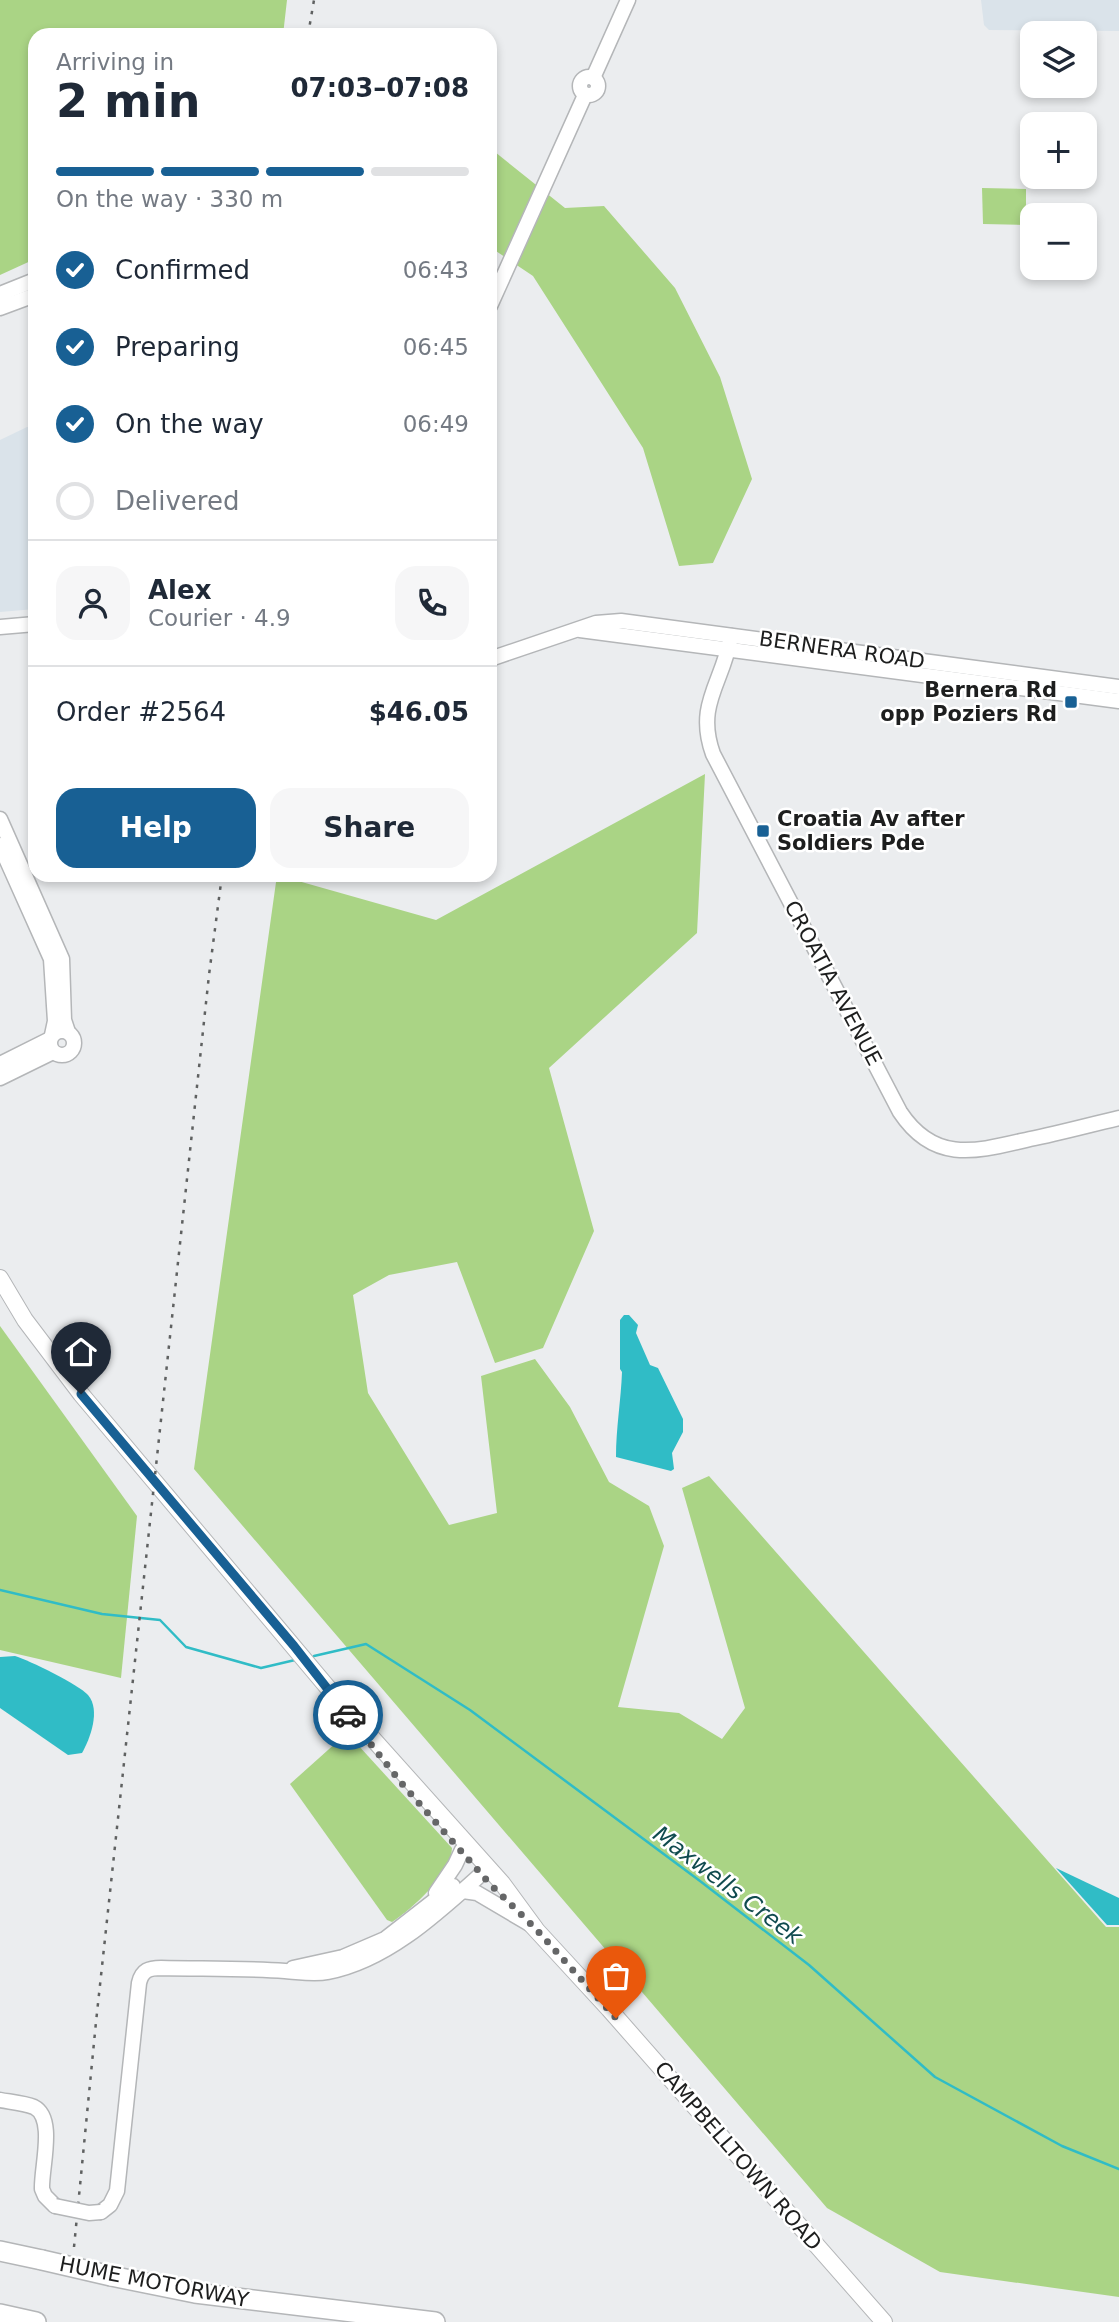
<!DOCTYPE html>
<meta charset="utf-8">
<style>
:root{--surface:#fff;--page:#f6f6f7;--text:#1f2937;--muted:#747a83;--line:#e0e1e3;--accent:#186094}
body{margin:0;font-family:"DejaVu Sans",sans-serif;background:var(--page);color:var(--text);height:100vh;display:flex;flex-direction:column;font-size:26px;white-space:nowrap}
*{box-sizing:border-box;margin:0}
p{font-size:23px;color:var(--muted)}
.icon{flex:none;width:38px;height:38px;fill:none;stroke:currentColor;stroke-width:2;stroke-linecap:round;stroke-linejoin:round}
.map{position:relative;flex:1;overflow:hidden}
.side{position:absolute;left:28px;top:28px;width:469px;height:854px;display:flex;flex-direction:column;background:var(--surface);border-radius:21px;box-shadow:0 4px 10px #0003}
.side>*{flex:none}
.buttons{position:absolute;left:1020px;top:21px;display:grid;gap:14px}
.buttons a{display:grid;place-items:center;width:77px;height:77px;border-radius:14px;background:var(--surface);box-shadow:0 4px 10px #0003;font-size:35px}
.pin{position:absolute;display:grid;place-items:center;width:60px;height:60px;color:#fff;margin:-72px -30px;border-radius:50% 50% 50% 0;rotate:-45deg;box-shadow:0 0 7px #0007}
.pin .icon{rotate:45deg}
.courier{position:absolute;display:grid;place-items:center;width:70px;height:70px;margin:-35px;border:5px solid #186094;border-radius:50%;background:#fff;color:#222;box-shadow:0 2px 9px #0007}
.head em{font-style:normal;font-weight:800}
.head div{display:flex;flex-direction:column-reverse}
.head{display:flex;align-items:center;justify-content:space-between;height:119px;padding:0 28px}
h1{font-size:46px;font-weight:800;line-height:52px}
.bar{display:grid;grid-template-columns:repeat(4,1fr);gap:10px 7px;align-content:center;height:84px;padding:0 28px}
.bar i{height:9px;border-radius:5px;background:var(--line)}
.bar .current{background:var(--accent)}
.bar p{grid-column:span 4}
.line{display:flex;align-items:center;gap:18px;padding:0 28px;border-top:2px solid var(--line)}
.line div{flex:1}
.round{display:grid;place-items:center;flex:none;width:74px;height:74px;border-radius:21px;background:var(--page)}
ol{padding:0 28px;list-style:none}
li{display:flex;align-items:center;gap:21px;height:77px}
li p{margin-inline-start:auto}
li .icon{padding:7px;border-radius:50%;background:var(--accent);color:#fff;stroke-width:4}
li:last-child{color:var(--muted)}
li i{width:38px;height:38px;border:4px solid var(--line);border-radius:50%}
.action{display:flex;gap:14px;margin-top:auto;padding:14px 28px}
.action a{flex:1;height:80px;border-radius:21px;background:var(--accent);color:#fff;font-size:28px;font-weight:800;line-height:80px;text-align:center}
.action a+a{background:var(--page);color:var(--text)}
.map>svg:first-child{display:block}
.built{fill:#dae3ea}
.green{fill:#aad485}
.water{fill:#30bcc6}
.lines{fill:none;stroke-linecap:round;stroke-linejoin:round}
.stream{stroke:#30bcc6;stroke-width:2.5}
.secondary-casing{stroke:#b4b6b8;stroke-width:17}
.primary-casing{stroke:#b4b6b8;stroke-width:18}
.highway-casing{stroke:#b4b6b8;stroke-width:22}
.secondary{stroke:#fff;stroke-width:14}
.primary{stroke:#fff;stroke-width:16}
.highway{stroke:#fff;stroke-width:19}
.rail{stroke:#5f6161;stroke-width:2.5;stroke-dasharray:3.5 7;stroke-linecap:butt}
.secondary-bridge-casing{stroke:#b4b6b8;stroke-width:17;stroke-linecap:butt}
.highway-bridge-casing{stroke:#b4b6b8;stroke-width:22;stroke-linecap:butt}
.secondary-bridge{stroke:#fff;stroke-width:14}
.highway-bridge{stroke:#fff;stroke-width:19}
.done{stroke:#656667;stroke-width:7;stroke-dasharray:0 12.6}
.route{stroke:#186094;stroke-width:9}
.poi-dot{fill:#186094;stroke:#fff;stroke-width:2.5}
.labels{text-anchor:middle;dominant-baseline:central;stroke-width:5;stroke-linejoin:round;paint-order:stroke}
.street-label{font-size:21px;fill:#1d1e1e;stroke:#fff}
.poi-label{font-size:21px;font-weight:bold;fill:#1d1e1e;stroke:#fff;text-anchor:end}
.water-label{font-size:23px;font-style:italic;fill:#104b4f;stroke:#fff}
</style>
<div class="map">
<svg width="1119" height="2322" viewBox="0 0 1119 2322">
<rect width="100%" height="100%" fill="#ebedef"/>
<g class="built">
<path d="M981 0H1119V31L989 30 984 25Z"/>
<path d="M27 427 35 428V609L0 612V440Z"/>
</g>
<g class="green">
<path d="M0 0H287L283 35H35V259L0 275Z"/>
<path d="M490 148 565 208 604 206 675 288 720 377 752 479 713 563 679 566 643 448 533 276 490 247Z"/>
<path d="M982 188 1026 189V225L983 224Z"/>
<path d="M705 774 697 933 549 1068 594 1231 543 1348 495 1363 457 1262 389 1275 353 1295 368 1393 449 1525 497 1513 481 1376 535 1359 570 1407 609 1482 649 1506 664 1546 618 1707 679 1713 722 1739 745 1708 682 1488 709 1476 1106 1927H1119V2297L940 2272 827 2208 194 1469 277 875 436 920Z"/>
<path d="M0 1326 137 1516 121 1678 0 1650Z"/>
<path d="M347 1733 452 1848C452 1873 412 1909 392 1922L387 1920 290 1784Z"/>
</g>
<g class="water">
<path d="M624 1315H629L638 1325 636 1333 650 1365 658 1368 683 1419V1432L672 1453 674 1469 671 1471 616 1457C616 1428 621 1400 622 1372L620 1369V1320Z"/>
<path d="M15 1656C29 1660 79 1685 88 1695 101 1710 90 1739 82 1753L68 1755 0 1708V1657Z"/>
<path d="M1056 1868 1119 1898V1925H1107Z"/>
</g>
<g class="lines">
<g class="stream">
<path d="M0 1590 102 1614 160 1620 186 1647 261 1668 295 1660"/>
<path d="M314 1656 366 1644 470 1710 700 1881 809 1965 935 2077 1062 2146 1119 2169"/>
</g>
<defs>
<g id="secondary">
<circle cx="589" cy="86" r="9"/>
<path d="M593 78 628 0"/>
<path d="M0 294 35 280"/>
<path d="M490 306 585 95"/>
<path d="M0 308 35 295"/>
<path d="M0 627 35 624"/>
<path d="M580 630 1119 701"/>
<path d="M731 636C723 683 695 704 713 754L900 1112C935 1165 978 1151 1030 1139 1060 1133 1089 1125 1119 1118"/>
<path d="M490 659 596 623 621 621 1119 687"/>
<path d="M0 819 62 959 64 1020 68 1032"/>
<path d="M0 845 51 959 55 1021 52 1035"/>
<circle cx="62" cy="1043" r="12"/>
<path d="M0 1064 50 1039"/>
<path d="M0 1078 53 1052"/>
<path d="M463 1891 477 1893 533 1926"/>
<path d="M436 1893 455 1865 462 1850"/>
<path d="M293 1968 343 1957 385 1939 453 1886"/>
<path d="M0 2100C11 2102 24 2103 34 2107 56 2118 41 2168 42 2189L45 2196 55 2206"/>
<path d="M101 2212 110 2205 117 2191 139 1983C142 1970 149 1968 161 1968 202 1969 244 1968 285 1971 300 1972 313 1975 328 1972 390 1960 442 1909 488 1868"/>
</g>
<g id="primary">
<path d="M0 1278 25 1320 81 1394 339 1701 502 1883 535 1928"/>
<path d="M528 1921 609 2009 884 2322"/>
</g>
<g id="highway">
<path d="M0 2251 42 2260"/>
<path d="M111 2276 195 2293 435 2322"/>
<path d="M0 2314 36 2322"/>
</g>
</defs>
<use href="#secondary" class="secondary-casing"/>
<use href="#primary" class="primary-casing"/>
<use href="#highway" class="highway-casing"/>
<use href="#secondary" class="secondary"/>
<use href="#primary" class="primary"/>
<use href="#highway" class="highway"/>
<g class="rail">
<path d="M308 35 314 0"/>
<path d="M74 2247 96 2022 209 975 222 875"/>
</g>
<defs>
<path id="secondary-bridge" d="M55 2206 89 2213 101 2212"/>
<path id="highway-bridge" d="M42 2260 111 2276"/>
</defs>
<use href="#secondary-bridge" class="secondary-bridge-casing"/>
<use href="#highway-bridge" class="highway-bridge-casing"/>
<use href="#secondary-bridge" class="secondary-bridge"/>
<use href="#highway-bridge" class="highway-bridge"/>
</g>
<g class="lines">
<path class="done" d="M348 1715 403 1785 490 1884 535 1928 616 2018"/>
<path class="route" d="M81 1394 294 1646 348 1715"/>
</g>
<g class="poi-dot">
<rect x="1064" y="695" width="14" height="14" rx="3.5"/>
<rect x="756" y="824" width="14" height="14" rx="3.5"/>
</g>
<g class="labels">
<g class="street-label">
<text transform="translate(842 650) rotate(8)">BERNERA ROAD</text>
<text transform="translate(833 983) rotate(62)">CROATIA AVENUE</text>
<text transform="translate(738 2156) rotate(49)">CAMPBELLTOWN ROAD</text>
<text transform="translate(154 2282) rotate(11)">HUME MOTORWAY</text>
</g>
<g class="poi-label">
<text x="1057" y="690">Bernera Rd<tspan x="1057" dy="24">opp Poziers Rd</tspan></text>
<text x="777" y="819" text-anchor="start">Croatia Av after<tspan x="777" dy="24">Soldiers Pde</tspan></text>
</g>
<g class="water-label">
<text transform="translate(728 1885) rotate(37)">Maxwells Creek</text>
</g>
</g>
</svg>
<div class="buttons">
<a><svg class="icon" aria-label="layers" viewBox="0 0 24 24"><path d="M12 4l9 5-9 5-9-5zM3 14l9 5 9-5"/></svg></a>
<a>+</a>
<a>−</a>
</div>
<div class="pin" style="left:616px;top:2018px;background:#ea580c"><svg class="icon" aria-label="bag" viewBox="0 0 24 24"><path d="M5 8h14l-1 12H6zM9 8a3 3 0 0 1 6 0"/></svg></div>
<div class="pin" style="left:81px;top:1394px;background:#1f2937"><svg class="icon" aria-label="home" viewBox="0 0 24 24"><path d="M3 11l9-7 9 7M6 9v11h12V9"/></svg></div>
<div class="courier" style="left:348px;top:1715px"><svg class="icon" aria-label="car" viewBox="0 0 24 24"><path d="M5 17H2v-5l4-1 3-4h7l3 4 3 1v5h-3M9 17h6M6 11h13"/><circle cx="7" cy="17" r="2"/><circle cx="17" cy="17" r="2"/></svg></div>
<section class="side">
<div class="head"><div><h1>2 min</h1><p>Arriving in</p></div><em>07:03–07:08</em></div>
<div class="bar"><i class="current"></i><i class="current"></i><i class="current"></i><i></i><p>On the way · 330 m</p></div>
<ol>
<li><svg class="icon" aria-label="check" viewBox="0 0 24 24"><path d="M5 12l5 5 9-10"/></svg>Confirmed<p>06:43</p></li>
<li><svg class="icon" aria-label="check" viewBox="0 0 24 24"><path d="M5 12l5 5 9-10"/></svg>Preparing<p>06:45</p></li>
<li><svg class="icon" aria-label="check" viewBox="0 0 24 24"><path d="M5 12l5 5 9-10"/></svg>On the way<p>06:49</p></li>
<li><i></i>Delivered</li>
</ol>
<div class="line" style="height:126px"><a class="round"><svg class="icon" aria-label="person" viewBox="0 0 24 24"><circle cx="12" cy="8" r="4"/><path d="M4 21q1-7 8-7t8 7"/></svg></a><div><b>Alex</b><p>Courier · 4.9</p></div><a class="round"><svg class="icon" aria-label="phone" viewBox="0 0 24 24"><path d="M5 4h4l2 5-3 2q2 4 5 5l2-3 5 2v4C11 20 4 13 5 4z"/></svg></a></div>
<div class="line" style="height:91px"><div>Order #2564</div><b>$46.05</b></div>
<div class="action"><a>Help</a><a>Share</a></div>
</section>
</div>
